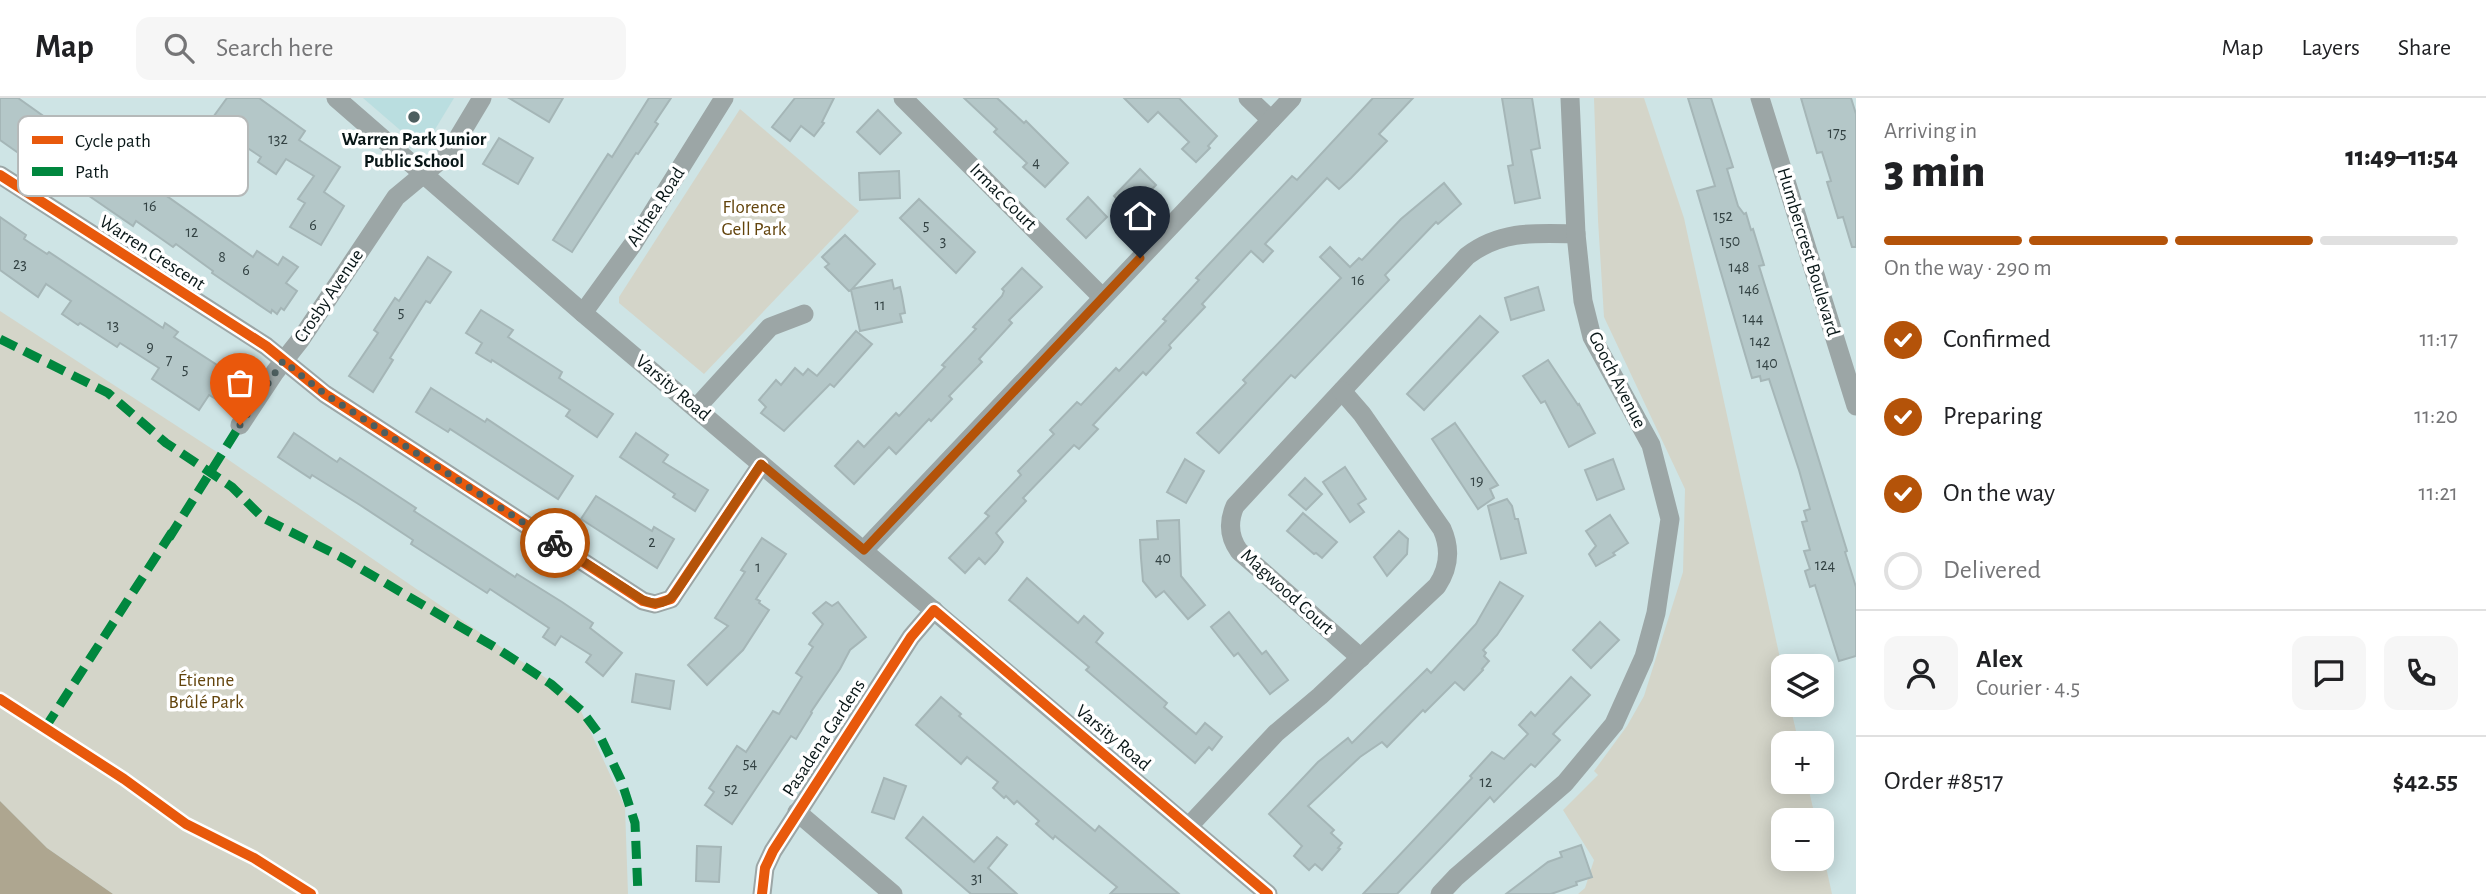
<!DOCTYPE html>
<meta charset="utf-8">
<style>
:root{--surface:#fff;--page:#f6f6f6;--text:#202124;--muted:#757577;--line:#e0e0e0;--accent:#b45309}
body{margin:0;font-family:"Alegreya Sans",sans-serif;background:var(--page);color:var(--text);height:100vh;display:flex;flex-direction:column;font-size:26px;white-space:nowrap}
*{box-sizing:border-box;margin:0}
p{font-size:23px;color:var(--muted)}
.icon{flex:none;width:38px;height:38px;fill:none;stroke:currentColor;stroke-width:2;stroke-linecap:round;stroke-linejoin:round}
.map{position:relative;flex:1;overflow:hidden}
.side{display:flex;flex-direction:column;background:var(--surface);width:630px}
.side>*{flex:none}
.controls{position:absolute;left:1771px;top:556px;display:grid;gap:14px}
.controls a{display:grid;place-items:center;width:63px;height:63px;border-radius:14px;background:var(--surface);box-shadow:0 4px 18px #0003;font-size:35px}
.pin{position:absolute;display:grid;place-items:center;width:60px;height:60px;color:#fff;margin:-72px -30px;border-radius:50% 50% 50% 0;rotate:-45deg;box-shadow:0 0 7px #0007}
.pin .icon{rotate:45deg}
.courier{position:absolute;display:grid;place-items:center;width:70px;height:70px;margin:-35px;border:5px solid #b45309;border-radius:50%;background:#fff;color:#222;box-shadow:0 2px 9px #0007}
.overview em{font-style:normal;font-weight:800}
.overview div{display:flex;flex-direction:column-reverse}
.overview{display:flex;align-items:center;justify-content:space-between;height:119px;padding:0 28px}
h1{font-size:46px;font-weight:800;line-height:52px}
.bar{display:grid;grid-template-columns:repeat(4,1fr);gap:10px 7px;align-content:center;height:84px;padding:0 28px}
.bar i{height:9px;border-radius:5px;background:var(--line)}
.bar .current{background:var(--accent)}
.bar p{grid-column:span 4}
.line{display:flex;align-items:center;gap:18px;padding:0 28px;border-top:2px solid var(--line)}
.line div{flex:1}
.round{display:grid;place-items:center;flex:none;width:74px;height:74px;border-radius:14px;background:var(--page)}
ol{padding:0 28px;list-style:none}
li{display:flex;align-items:center;gap:21px;height:77px}
li p{margin-inline-start:auto}
li .icon{padding:7px;border-radius:50%;background:var(--accent);color:#fff;stroke-width:4}
li:last-child{color:var(--muted)}
li i{width:38px;height:38px;border:4px solid var(--line);border-radius:50%}
header{display:flex;align-items:center;gap:42px;box-sizing:border-box;height:98px;padding:0 35px;background:var(--surface);border-bottom:2px solid var(--line)}
header strong{font-size:33px}
nav{display:flex;gap:38px;margin-inline-start:auto;font-size:24px}
.search{width:490px;height:63px;background:var(--page);display:flex;align-items:center;gap:18px;box-sizing:border-box;padding:0 24px;border-radius:14px;color:var(--muted);font-size:26px}
main{display:flex;flex:1;min-height:0}
.map>svg:first-child{display:block}
.built{fill:#badee0}
.green{fill:#d4d5c9}
.water{fill:#aea690}
.building{fill:#b4c7c8;stroke:#a5b6b7;stroke-width:2}
.lines{fill:none;stroke-linecap:round;stroke-linejoin:round}
.minor{stroke:#9ca6a6;stroke-width:19}
.quiet{stroke:#00873e;stroke-width:9;stroke-dasharray:18 9;stroke-linecap:butt}
.cycleway-casing{stroke:#fff;stroke-width:15}
.cycleway{stroke:#e8590c;stroke-width:10}
.done{stroke:#4d5e5f;stroke-width:7;stroke-dasharray:0 12.6}
.route{stroke:#b45309;stroke-width:9}
.poi-dot{fill:#4d5e5f;stroke:#fff;stroke-width:2.5}
.labels{text-anchor:middle;dominant-baseline:central;stroke-width:7;stroke-linejoin:round;paint-order:stroke}
.number-label{font-size:16px;fill:#334243}
.poi-label{font-size:19px;font-weight:bold;fill:#081617;stroke:#fff}
.street-label{font-size:19px;fill:#081617;stroke:#fff}
.park-label{font-size:19px;fill:#63440c;stroke:#fff}
.key{fill:#fff;stroke:#b5b9b9;stroke-width:2}
.key-label{font-size:19px;fill:#081617}
</style>
<header>
<strong>Map</strong>
<div class="search"><svg class="icon" aria-label="search" viewBox="0 0 24 24"><circle cx="10" cy="10" r="6"/><path d="M15 15l6 6"/></svg>Search here</div>
<nav><a>Map</a><a>Layers</a><a>Share</a></nav>
</header>
<main>
<div class="map">
<svg width="1856" height="796" viewBox="0 0 1856 796">
<rect width="100%" height="100%" fill="#cee4e5"/>
<path class="built" d="M363 0H454L431 38 414 44Z"/>
<g class="green">
<path d="M1594 0H1644L1684 120 1783 574V607H1790L1799 646H1783V684H1807L1816 723H1783V761H1822V751L1832 796H1578L1585 790 1594 762 1563 712 1598 677 1594 673 1627 628 1644 598 1683 474 1685 391 1604 219 1598 122Z"/>
<path d="M740 11 859 113 704 276 619 205V199Z"/>
<path d="M0 213 220 356 575 600 625 709 628 796H113L47 750 0 703Z"/>
</g>
<path class="water" d="M0 703 47 750 113 796H0Z"/>
<g class="building">
<path d="M0 0H18L49 22 43 30 77 54 118 82 127 70 253 159 257 153 278 167 283 159 298 169 286 185 297 193 284 212 281 210 277 216 272 212 271 215 212 175 213 173 176 146 173 149 136 123 133 128 44 67 43 70 24 59 0 42Z"/>
<path d="M227 0H259L305 33 299 42 340 69 324 94 344 108 321 147 290 129 305 105 298 101 314 78 286 61 276 76 258 64 261 59 231 39 233 37 211 22Z"/>
<path d="M509 0H563L549 24Z"/>
<path d="M649 0H671L655 24 658 26 638 56 636 55 572 154 553 142 608 56 612 59Z"/>
<path d="M795 0H834L822 24 824 25 814 38 801 28 790 43 772 29Z"/>
<path d="M964 0H997L1024 25 1026 23 1068 65 1045 89 1023 69 1027 65 994 34 997 31Z"/>
<path d="M1124 0H1179L1217 38 1208 48 1210 50 1196 64 1182 51 1189 44 1158 14 1148 24Z"/>
<path d="M1373 0H1413L1379 36 1387 43 1351 80 1339 91 1327 80 1265 146 1273 153 1263 164 1251 153 1202 206 1205 209 1169 247 1171 250 1146 277 1143 274 1093 327 1098 331 1079 351 1074 347 1023 400 1026 403 996 435 1003 444 997 453 985 466 979 460 965 475 949 460 989 418 985 415 1021 377 1018 373 1054 336 1050 332 1077 304 1081 307 1116 270 1119 273 1166 223 1163 221 1199 182 1196 180 1292 78 1297 82Z"/>
<path d="M1502 0H1532L1540 50 1531 52 1540 100 1515 105 1508 68 1513 67Z"/>
<path d="M1688 0H1711L1733 69 1727 71 1738 108 1744 116 1746 115 1751 132 1753 131 1764 167 1759 168 1847 453 1845 454 1856 489V558L1839 563 1815 487 1810 489 1805 473 1810 471 1804 453 1810 452 1802 424 1807 423 1804 413 1810 411 1799 372 1769 281 1761 283 1760 278 1752 280 1697 93 1715 88Z"/>
<path d="M1801 0H1851L1856 16V149H1852L1843 119 1838 120 1827 84 1831 83 1822 54 1817 55Z"/>
<path d="M878 12 901 35 880 56 857 34Z"/>
<path d="M499 40 533 60 518 86 483 66Z"/>
<path d="M1140 71 1156 87 1130 114 1114 98Z"/>
<path d="M899 73 900 100 860 102 859 75Z"/>
<path d="M1444 85 1461 106 1438 126 1436 124 1385 177 1389 182 1295 280 1291 277 1219 355 1197 335 1246 285 1243 282 1341 180 1320 159 1330 149 1350 169 1359 160 1362 162 1401 121Z"/>
<path d="M1088 99 1107 119 1086 140 1067 121Z"/>
<path d="M919 101 975 154 956 175 900 120Z"/>
<path d="M0 119 26 137 24 141 47 156 49 154 163 230 165 225 178 234 174 239 228 274 229 272 242 280 226 307 209 297 199 312 152 281 159 270 120 245 117 249 80 225 78 227 62 216 71 203 46 186 38 199 0 172Z"/>
<path d="M845 137 875 166 852 191 892 182 894 191 900 189 902 198 905 215 900 216 902 224 860 233 851 192 849 193 825 169 829 166 822 159Z"/>
<path d="M428 159 451 174 430 205 426 203 390 260 393 262 373 294 349 278 378 235 374 232 395 200 399 203Z"/>
<path d="M1022 170 1042 189 1009 222 1012 225 979 261 982 264 949 298 952 301 931 323 929 321 896 356 889 349 854 386 835 368 858 343 864 349 896 315 899 318 945 269 942 267 976 231 973 229 1002 198 1004 193 1002 191Z"/>
<path d="M1538 189 1544 212 1511 222 1505 200Z"/>
<path d="M481 212 513 232 508 239 562 274 559 280 613 316 597 339 566 318 570 312 492 262 491 264 476 255 482 245 466 235Z"/>
<path d="M1480 218 1498 234 1424 312 1407 296Z"/>
<path d="M856 233 872 246 834 289 830 286 784 333 761 315 766 309 759 302 776 282 781 287 795 270 803 277 808 271 817 278Z"/>
<path d="M1548 262 1578 307 1579 306 1595 335 1569 349 1545 303 1541 305 1523 278Z"/>
<path d="M431 290 485 324 487 321 573 378 558 401 450 331 448 334 416 314Z"/>
<path d="M1455 325 1498 387 1490 391 1494 400 1478 411 1432 341Z"/>
<path d="M294 335 337 364 340 360 372 381 416 410 414 413 515 479 517 476 562 504 593 525 590 530 622 555 603 578 586 564 591 557 561 538 555 547 543 539 549 530 490 491 487 495 411 446 413 442 360 407 312 377 310 380 278 359Z"/>
<path d="M636 335 668 357 663 364 708 392 695 413 673 399 675 396 620 359Z"/>
<path d="M1185 361 1204 373 1186 405 1167 394Z"/>
<path d="M1613 361 1624 391 1597 402 1585 372Z"/>
<path d="M1345 369 1366 401 1358 406 1364 414 1350 424 1323 384Z"/>
<path d="M1305 380 1322 396 1306 412 1289 397Z"/>
<path d="M596 398 652 433 654 429 674 441 657 470 581 421Z"/>
<path d="M1507 401 1512 408 1515 421H1518L1526 455 1501 461 1488 408Z"/>
<path d="M1303 415 1337 444 1322 460 1316 455 1314 456 1287 433Z"/>
<path d="M1610 417 1628 445 1613 455 1615 457 1596 468 1589 456 1596 448 1586 433Z"/>
<path d="M1179 422 1181 478 1205 507 1188 521 1164 493 1156 499 1143 483 1141 460 1140 442 1158 441 1157 423Z"/>
<path d="M1399 433 1408 441 1407 456 1387 478 1374 459Z"/>
<path d="M762 440 786 456 756 501 760 503 759 505 769 512 743 552 707 587 688 567 728 528 715 520 745 474 741 472Z"/>
<path d="M1027 480 1078 525 1084 518 1103 535 1096 544 1167 605 1164 609 1196 636 1205 625 1222 639 1212 652 1209 649 1195 665 1086 572 1089 569 1009 502Z"/>
<path d="M1500 484 1523 498 1497 537 1483 552 1486 555 1484 558 1489 563 1482 571 1483 572 1464 592 1455 584 1425 614 1423 612 1387 649 1382 644 1360 659 1308 708 1334 732 1331 735 1342 745 1338 750 1340 751 1322 772 1315 766 1309 772 1294 758 1302 748 1269 716 1318 664 1348 640 1352 645 1427 571 1431 575 1476 526Z"/>
<path d="M826 504 832 508 838 504 866 539 850 552 840 571 811 614 812 615 796 641 791 638 732 726 705 707 714 694 709 690 737 648 746 654 773 613 779 616 802 579 796 575 813 549 809 546 823 526 813 515Z"/>
<path d="M1229 514 1262 556 1266 553 1288 582 1270 596 1238 555 1234 558 1211 529Z"/>
<path d="M1600 524 1619 542 1591 570 1573 552Z"/>
<path d="M636 576 674 583 670 611 632 604Z"/>
<path d="M1571 579 1590 597 1553 636 1560 642 1535 669 1531 666 1494 704 1490 699 1397 796H1363L1472 680 1470 678 1492 654 1504 661 1528 636 1519 627 1531 614 1535 618Z"/>
<path d="M941 599 961 616 959 618 1095 733 1099 728 1179 796H1110L1117 789 1055 738 1053 741 1036 726 1039 723 1017 703 1014 706 1006 698 1004 700 993 690 998 684 967 659 961 666 916 627Z"/>
<path d="M884 680 906 688 894 721 872 714Z"/>
<path d="M923 719 974 764 997 739 1007 747 988 770 1017 796H971L906 740Z"/>
<path d="M1581 747 1592 779 1576 784 1577 787 1551 796H1506L1548 764 1562 759 1560 754Z"/>
<path d="M697 748 721 749 719 784 696 783Z"/>
</g>
<g class="lines">
<g class="minor">
<path d="M336 0 583 215 1268 796"/>
<path d="M903 0 1102 199"/>
<path d="M1248 0 1271 22"/>
<path d="M1760 0 1856 308"/>
<path d="M0 77 266 248 325 296 643 503 655 506 671 501 761 367"/>
<path d="M583 215 633 146 724 0"/>
<path d="M697 309 770 229 804 216"/>
<path d="M240 327 275 274 301 241 396 99 449 55 482 0"/>
<path d="M864 452 1292 0"/>
<path d="M1361 560 1239 453C1229 439 1228 424 1235 408L1467 158C1501 132 1536 135 1576 136"/>
<path d="M797 714 893 796"/>
<path d="M1189 728 1276 635 1320 598 1437 488C1449 470 1451 451 1442 431L1362 316 1342 293"/>
<path d="M762 796 765 770 773 753 911 539 934 512"/>
<path d="M1440 796 1456 779 1565 685 1614 626 1644 559 1656 515 1670 421 1651 347 1592 239 1583 203 1576 136 1570 0"/>
</g>
<g class="quiet">
<path d="M0 241 108 295 166 345 232 389 263 420 341 459 498 551 551 586 582 613 599 636 621 682 635 725 638 796"/>
<path d="M169 440 240 327"/>
<path d="M45 630 172 434"/>
</g>
<defs>
<g id="cycleway">
<path d="M0 77 266 248 325 296 643 503 655 506 671 501 761 367"/>
<path d="M0 601 124 681 186 726 254 760 311 796"/>
<path d="M762 796 765 770 773 753 911 539 934 512 1268 796"/>
</g>
</defs>
<use href="#cycleway" class="cycleway-casing"/>
<use href="#cycleway" class="cycleway"/>
</g>
<g class="lines">
<path class="done" d="M240 327 283 263 325 296 555 445"/>
<path class="route" d="M555 445 643 502C657 508 667 506 676 494L761 366 864 452 1140 160"/>
</g>
<circle class="poi-dot" cx="414" cy="19" r="7"/>
<g class="labels">
<g class="number-label">
<text x="1837" y="35">175</text>
<text x="278" y="41">132</text>
<text x="1036" y="64">4</text>
<text x="150" y="108">16</text>
<text x="1723" y="118">152</text>
<text x="313" y="127">6</text>
<text x="926" y="127">5</text>
<text x="192" y="134">12</text>
<text x="943" y="143">3</text>
<text x="1730" y="143">150</text>
<text x="222" y="159">8</text>
<text x="20" y="166">23</text>
<text x="1739" y="169">148</text>
<text x="246" y="172">6</text>
<text x="1358" y="182">16</text>
<text x="1749" y="191">146</text>
<text x="880" y="207">11</text>
<text x="401" y="214">5</text>
<text x="1753" y="220">144</text>
<text x="113" y="227">13</text>
<text x="1760" y="243">142</text>
<text x="150" y="249">9</text>
<text x="169" y="262">7</text>
<text x="1767" y="265">140</text>
<text x="185" y="271">5</text>
<text x="1477" y="383">19</text>
<text x="652" y="444">2</text>
<text x="1163" y="460">40</text>
<text x="1825" y="467">124</text>
<text x="758" y="469">1</text>
<text x="750" y="665">54</text>
<text x="1486" y="684">12</text>
<text x="731" y="691">52</text>
<text x="977" y="780">31</text>
</g>
<g class="poi-label">
<text x="414" y="41">Warren Park Junior<tspan x="414" dy="22">Public School</tspan></text>
</g>
<g class="street-label">
<text transform="translate(1003 99) rotate(45)">Irmac Court</text>
<text transform="translate(656 109) rotate(-57)">Althea Road</text>
<text transform="translate(1808 154) rotate(73)">Humbercrest Boulevard</text>
<text transform="translate(152 155) rotate(33)">Warren Crescent</text>
<text transform="translate(329 198) rotate(-56)">Crosby Avenue</text>
<text transform="translate(1617 282) rotate(63)">Gooch Avenue</text>
<text transform="translate(673 290) rotate(40)">Varsity Road</text>
<text transform="translate(1287 494) rotate(42)">Magwood Court</text>
<text transform="translate(824 640) rotate(-57)">Pasadena Gardens</text>
<text transform="translate(1113 640) rotate(40)">Varsity Road</text>
</g>
<g class="park-label">
<text x="754" y="109">Florence<tspan x="754" dy="22">Gell Park</tspan></text>
<text x="206" y="582">Étienne<tspan x="206" dy="22">Brûlé Park</tspan></text>
</g>
</g>
<rect x="18" y="18" width="230" height="80" rx="10" class="key"/>
<rect x="32" y="38" width="31" height="8" fill="#e8590c"/>
<rect x="32" y="69" width="31" height="9" fill="#00873e"/>
<g class="key-label">
<text x="75" y="49">Cycle path</text>
<text x="75" y="80">Path</text>
</g>
</svg>
<div class="controls">
<a><svg class="icon" aria-label="layers" viewBox="0 0 24 24"><path d="M12 4l9 5-9 5-9-5zM3 14l9 5 9-5"/></svg></a>
<a>+</a>
<a>−</a>
</div>
<div class="pin" style="left:240px;top:327px;background:#ea580c"><svg class="icon" aria-label="bag" viewBox="0 0 24 24"><path d="M5 8h14l-1 12H6zM9 8a3 3 0 0 1 6 0"/></svg></div>
<div class="pin" style="left:1140px;top:160px;background:#1f2937"><svg class="icon" aria-label="home" viewBox="0 0 24 24"><path d="M3 11l9-7 9 7M6 9v11h12V9"/></svg></div>
<div class="courier" style="left:555px;top:445px"><svg class="icon" aria-label="bike" viewBox="0 0 24 24"><circle cx="6" cy="16" r="4"/><circle cx="18" cy="16" r="4"/><path d="M6 16l4-8h5l3 8M10 8l3 8H6M13 5h3"/></svg></div>
</div>
<section class="side">
<div class="overview"><div><h1>3 min</h1><p>Arriving in</p></div><em>11:49–11:54</em></div>
<div class="bar"><i class="current"></i><i class="current"></i><i class="current"></i><i></i><p>On the way · 290 m</p></div>
<ol>
<li><svg class="icon" aria-label="check" viewBox="0 0 24 24"><path d="M5 12l5 5 9-10"/></svg>Confirmed<p>11:17</p></li>
<li><svg class="icon" aria-label="check" viewBox="0 0 24 24"><path d="M5 12l5 5 9-10"/></svg>Preparing<p>11:20</p></li>
<li><svg class="icon" aria-label="check" viewBox="0 0 24 24"><path d="M5 12l5 5 9-10"/></svg>On the way<p>11:21</p></li>
<li><i></i>Delivered</li>
</ol>
<div class="line" style="height:126px"><a class="round"><svg class="icon" aria-label="person" viewBox="0 0 24 24"><circle cx="12" cy="8" r="4"/><path d="M4 21q1-7 8-7t8 7"/></svg></a><div><b>Alex</b><p>Courier · 4.5</p></div><a class="round"><svg class="icon" aria-label="chat" viewBox="0 0 24 24"><path d="M4 5h16v11H9l-5 4z"/></svg></a><a class="round"><svg class="icon" aria-label="phone" viewBox="0 0 24 24"><path d="M5 4h4l2 5-3 2q2 4 5 5l2-3 5 2v4C11 20 4 13 5 4z"/></svg></a></div>
<div class="line" style="height:91px"><div>Order #8517</div><b>$42.55</b></div>
</section>
</main>
